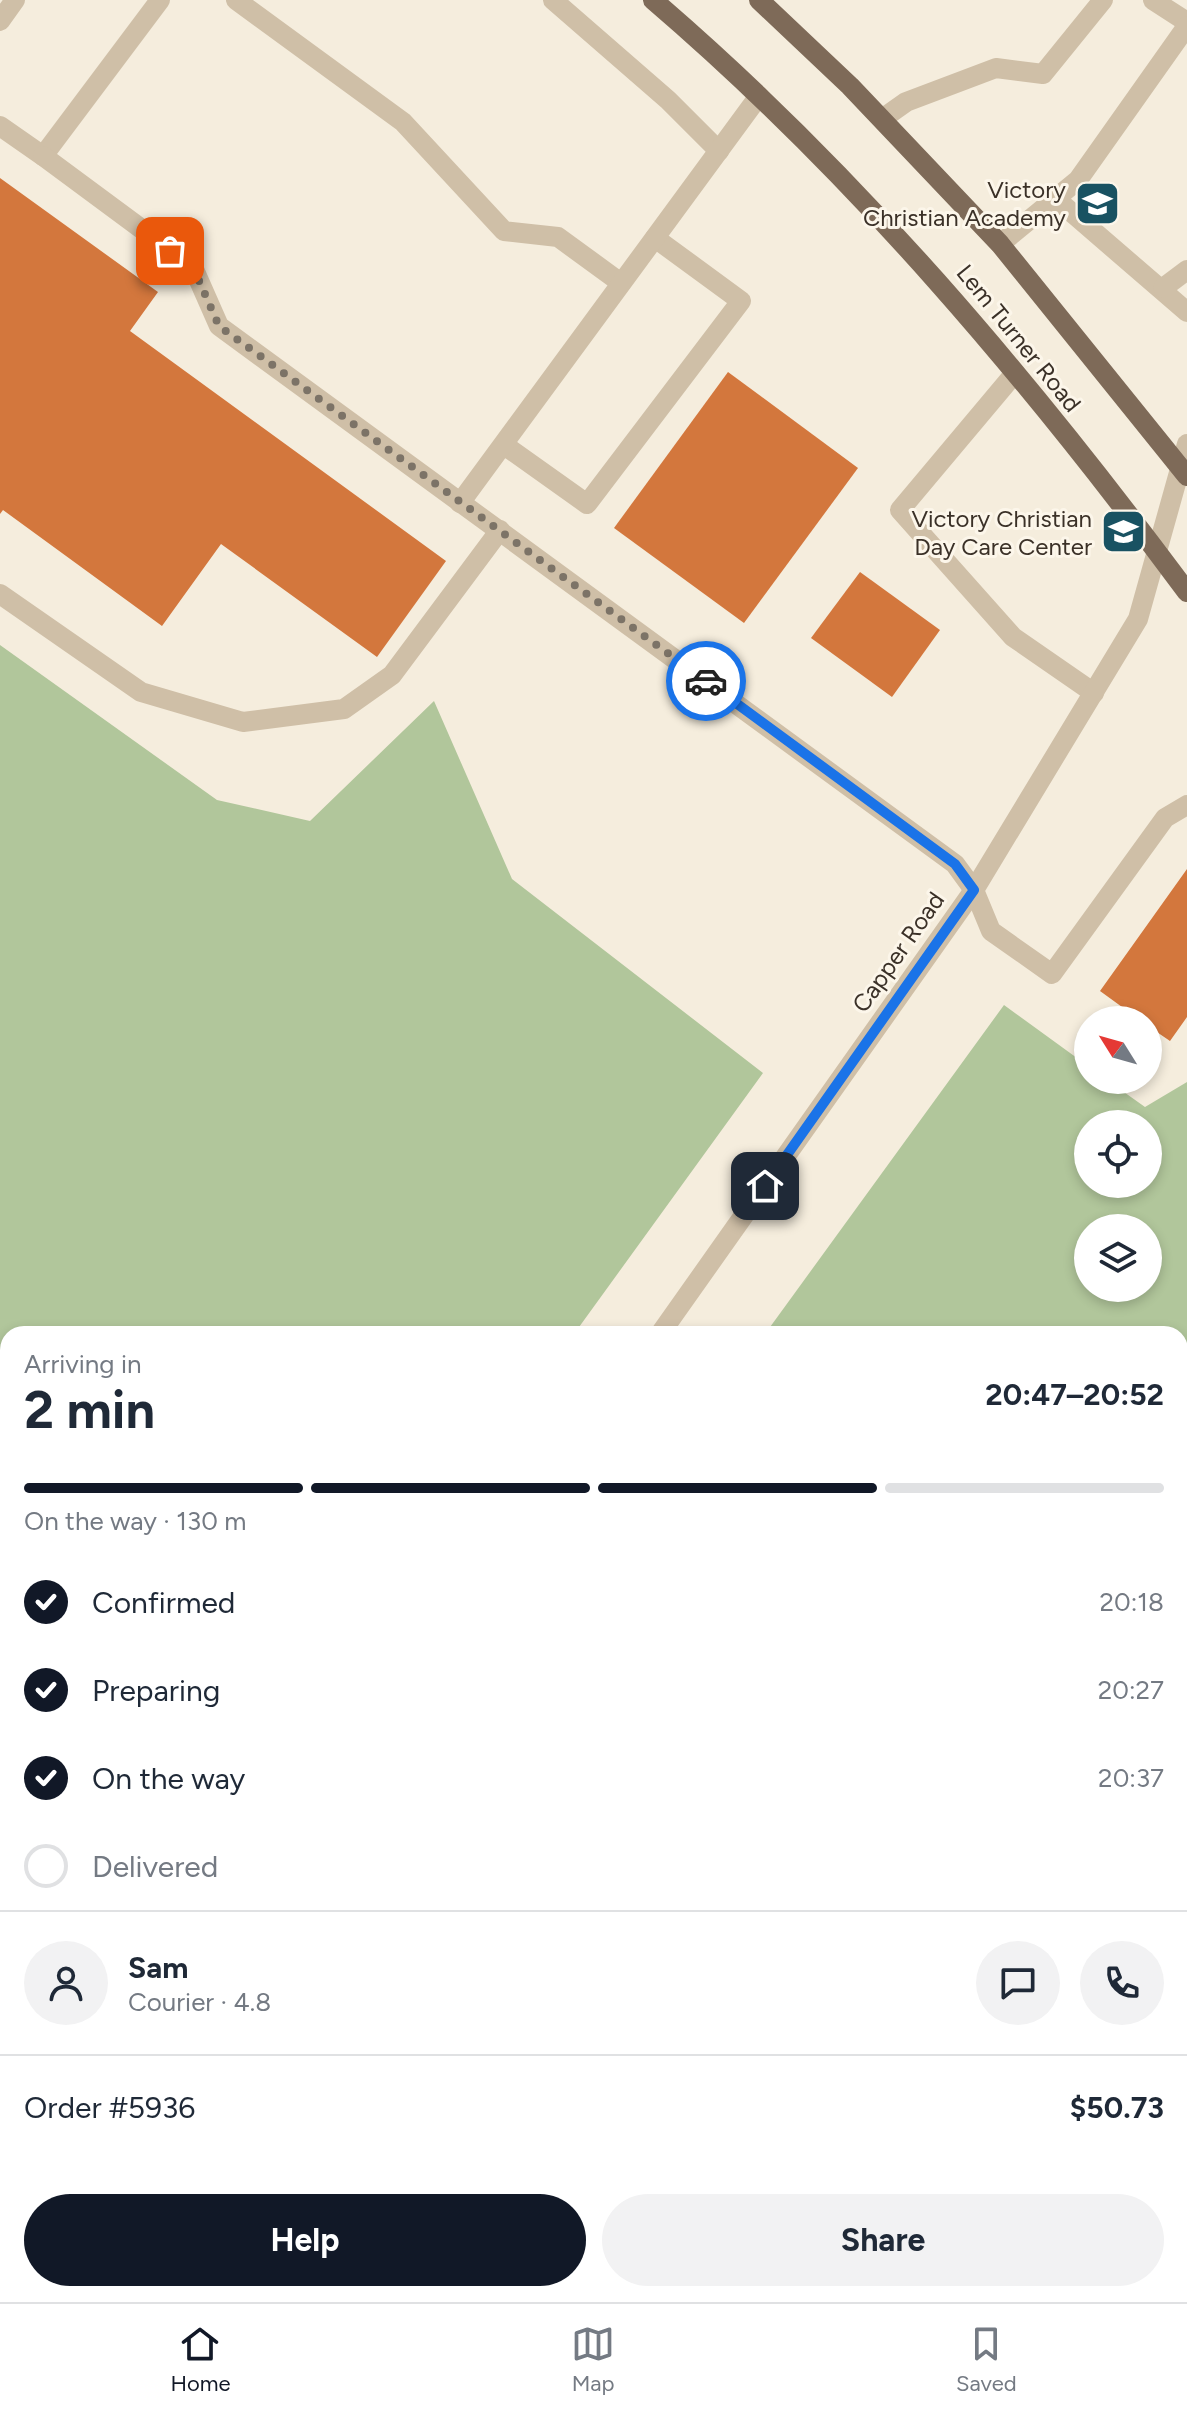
<!DOCTYPE html>
<meta charset="utf-8">
<style>
:root{--surface:#fff;--page:#f2f2f3;--text:#1f2937;--muted:#747a83;--line:#e0e1e3;--accent:#111827}
body{margin:0;font-family:Figtree,sans-serif;background:var(--page);color:var(--text);height:100vh;display:flex;flex-direction:column;font-size:30px;white-space:nowrap}
*{box-sizing:border-box;margin:0}
p{font-size:26px;color:var(--muted)}
.icon{flex:none;width:44px;height:44px;fill:none;stroke:currentColor;stroke-width:2;stroke-linecap:round;stroke-linejoin:round}
.map{position:relative;flex:1;overflow:hidden}
.panel{position:absolute;left:0px;top:1326px;width:1188px;height:976px;display:flex;flex-direction:column;background:var(--surface);border-radius:24px 24px 0 0;box-shadow:0 4px 12px #0003}
.panel>*{flex:none}
.needle{width:52px;rotate:307deg}
.fabs{position:absolute;left:1074px;top:1006px;display:grid;gap:16px}
.fabs a{display:grid;place-items:center;width:88px;height:88px;border-radius:50%;background:var(--surface);box-shadow:0 4px 12px #0003;font-size:40px}
.pin{position:absolute;display:grid;place-items:center;width:68px;height:68px;color:#fff;margin:-34px;border-radius:16px;box-shadow:0 4px 12px #0006}
.courier{position:absolute;display:grid;place-items:center;width:80px;height:80px;margin:-40px;border:6px solid #1a73e8;border-radius:50%;background:#fff;color:#222;box-shadow:0 2px 10px #0007}
.head em{font-style:normal;font-weight:700}
.head div{display:flex;flex-direction:column-reverse}
.head{display:flex;align-items:center;justify-content:space-between;height:136px;padding:0 24px}
h1{font-size:52px;font-weight:700;line-height:60px}
.bar{display:grid;grid-template-columns:repeat(4,1fr);gap:12px 8px;align-content:center;height:96px;padding:0 24px}
.bar i{height:10px;border-radius:6px;background:var(--line)}
.bar .current{background:var(--accent)}
.bar p{grid-column:span 4}
.line{display:flex;align-items:center;gap:20px;padding:0 24px;border-top:2px solid var(--line)}
.line div{flex:1}
.round{display:grid;place-items:center;flex:none;width:84px;height:84px;border-radius:42px;background:var(--page)}
ol{padding:0 24px;list-style:none}
li{display:flex;align-items:center;gap:24px;height:88px}
li p{margin-inline-start:auto}
li .icon{padding:8px;border-radius:50%;background:var(--accent);color:#fff;stroke-width:4}
li:last-child{color:var(--muted)}
li i{width:44px;height:44px;border:4px solid var(--line);border-radius:50%}
.primary-button{display:flex;gap:16px;margin-top:auto;padding:16px 24px}
.primary-button a{flex:1;height:92px;border-radius:48px;background:var(--accent);color:#fff;font-size:32px;font-weight:700;line-height:92px;text-align:center}
.primary-button a+a{background:var(--page);color:var(--text)}
.tab-bar{display:flex;justify-content:space-around;align-items:center;height:112px;border-top:2px solid var(--line);background:var(--surface);font-size:22px;color:var(--muted)}
.tab-bar a{display:grid;justify-items:center;gap:4px}
.tab-bar .current{color:var(--accent)}
.map>svg:first-child{display:block}
.green{fill:#b1c69b;fill-rule:evenodd}
.building{fill:#d3773d}
.lines{fill:none;stroke-linecap:round;stroke-linejoin:round}
.minor{stroke:#cfbfa7;stroke-width:20}
.major{stroke:#7e6a58;stroke-width:20}
.done{stroke:#7c7367;stroke-width:8;stroke-dasharray:0 14.4}
.route{stroke:#1a73e8;stroke-width:10}
.labels{text-anchor:middle;dominant-baseline:central;stroke-width:6;stroke-linejoin:round;paint-order:stroke}
.poi-label{font-size:24px;fill:#3b3128;stroke:#fcf6ea;text-anchor:end}
.street-label{font-size:24px;fill:#3b3128;stroke:#fcf6ea}
</style>
<div class="map">
<svg width="1187" height="2302" viewBox="0 0 1187 2302">
<rect width="100%" height="100%" fill="#f5eddd"/>
<g class="green">
<path d="M0 645 217 800 310 821 434 701 512 879 763 1073 574 1334H8V1362L0 1356Z"/>
<path d="M1004 1005 1088 1066V1080H1107L1145 1107 1187 1082V2190L1180 2185V1334H765ZM1088 1124H1148V1184H1088ZM1088 1228H1148V1288H1088Z"/>
</g>
<g class="building">
<path d="M0 178 158 292 130 331 446 561 377 657 221 544 162 626 3 510 0 514Z"/>
<path d="M728 372 858 468 744 623 614 528Z"/>
<path d="M860 572 940 630 892 697 811 638Z"/>
<path d="M1187 869V1017L1170 1041 1148 1026V1020H1140L1100 991Z"/>
</g>
<g class="lines">
<g class="minor">
<path d="M236 0 403 122 504 231 558 237 621 283"/>
<path d="M553 0 668 100 719 151"/>
<path d="M1153 0 1187 22"/>
<path d="M0 21 15 0"/>
<path d="M882 119 906 102 996 68 1043 74 1103 0"/>
<path d="M0 126 43 156 160 0"/>
<path d="M43 156 193 267 219 326 955 864 974 890 991 931 1052 974 1165 818 1187 805"/>
<path d="M1055 198 1187 312"/>
<path d="M1000 244 1078 180 1187 26"/>
<path d="M1163 288 1187 270"/>
<path d="M1015 373 900 510 1013 637 1094 693"/>
<path d="M504 445 587 504 741 301 655 238"/>
<path d="M460 503 759 96"/>
<path d="M0 594 141 692 243 722 344 709 392 675 500 530"/>
<path d="M660 1334 974 890 1138 619 1187 444"/>
<path d="M0 1758 8 1763"/>
<path d="M0 2246 8 2235"/>
<path d="M126 2294 137 2302"/>
<path d="M971 2294 982 2302"/>
<path d="M354 2302 360 2294"/>
</g>
<g class="major">
<path d="M653 0C856 174 1028 378 1187 592"/>
<path d="M759 0 850 86 1000 244 1187 476"/>
</g>
</g>
<g class="lines">
<path class="done" d="M170 251 193 267 219 326 706 681"/>
<path class="route" d="M706 681 955 864 974 890 765 1186"/>
</g>
<defs>
<symbol id="school-square" viewBox="-11 -11 22 22"><rect x="-9" y="-9" width="18" height="18" rx="4" fill="#195262" stroke="#fcf6ea"/><path d="M0-5L7-2L0 1L-7-2ZM-4 1L0 2.5L4 1V4Q0 6-4 4Z" fill="#fff"/></symbol>
</defs>
<g fill-rule="evenodd">
<use href="#school-square" x="1072" y="178" width="51" height="51"/>
<use href="#school-square" x="1098" y="506" width="51" height="51"/>
</g>
<g class="labels">
<g class="poi-label">
<text x="1066" y="189">Victory<tspan x="1066" dy="28">Christian Academy</tspan></text>
<text x="1092" y="518">Victory Christian<tspan x="1092" dy="28">Day Care Center</tspan></text>
</g>
<g class="street-label">
<text transform="translate(1019 338) rotate(51)">Lem Turner Road</text>
<text transform="translate(898 952) rotate(-55)">Capper Road</text>
</g>
</g>
</svg>
<div class="fabs">
<a><svg class="needle" viewBox="-14 -14 28 28"><path d="M0-13l5 13h-10z" fill="#e53935"/><path d="M0 13l5-13h-10z" fill="#747a83"/></svg></a>
<a><svg class="icon" aria-label="locate" viewBox="0 0 24 24"><circle cx="12" cy="12" r="6"/><path d="M12 2v4M12 18v4M2 12h4M18 12h4"/></svg></a>
<a><svg class="icon" aria-label="layers" viewBox="0 0 24 24"><path d="M12 4l9 5-9 5-9-5zM3 14l9 5 9-5"/></svg></a>
</div>
<div class="pin" style="left:170px;top:251px;background:#ea580c"><svg class="icon" aria-label="bag" viewBox="0 0 24 24"><path d="M5 8h14l-1 12H6zM9 8a3 3 0 0 1 6 0"/></svg></div>
<div class="pin" style="left:765px;top:1186px;background:#1f2937"><svg class="icon" aria-label="home" viewBox="0 0 24 24"><path d="M3 11l9-7 9 7M6 9v11h12V9"/></svg></div>
<div class="courier" style="left:706px;top:681px"><svg class="icon" aria-label="car" viewBox="0 0 24 24"><path d="M5 17H2v-5l4-1 3-4h7l3 4 3 1v5h-3M9 17h6M6 11h13"/><circle cx="7" cy="17" r="2"/><circle cx="17" cy="17" r="2"/></svg></div>
<section class="panel">
<div class="head"><div><h1>2 min</h1><p>Arriving in</p></div><em>20:47–20:52</em></div>
<div class="bar"><i class="current"></i><i class="current"></i><i class="current"></i><i></i><p>On the way · 130 m</p></div>
<ol>
<li><svg class="icon" aria-label="check" viewBox="0 0 24 24"><path d="M5 12l5 5 9-10"/></svg>Confirmed<p>20:18</p></li>
<li><svg class="icon" aria-label="check" viewBox="0 0 24 24"><path d="M5 12l5 5 9-10"/></svg>Preparing<p>20:27</p></li>
<li><svg class="icon" aria-label="check" viewBox="0 0 24 24"><path d="M5 12l5 5 9-10"/></svg>On the way<p>20:37</p></li>
<li><i></i>Delivered</li>
</ol>
<div class="line" style="height:144px"><a class="round"><svg class="icon" aria-label="person" viewBox="0 0 24 24"><circle cx="12" cy="8" r="4"/><path d="M4 21q1-7 8-7t8 7"/></svg></a><div><b>Sam</b><p>Courier · 4.8</p></div><a class="round"><svg class="icon" aria-label="chat" viewBox="0 0 24 24"><path d="M4 5h16v11H9l-5 4z"/></svg></a><a class="round"><svg class="icon" aria-label="phone" viewBox="0 0 24 24"><path d="M5 4h4l2 5-3 2q2 4 5 5l2-3 5 2v4C11 20 4 13 5 4z"/></svg></a></div>
<div class="line" style="height:104px"><div>Order #5936</div><b>$50.73</b></div>
<div class="primary-button"><a>Help</a><a>Share</a></div>
</section>
</div>
<nav class="tab-bar">
<a class="current"><svg class="icon" aria-label="home" viewBox="0 0 24 24"><path d="M3 11l9-7 9 7M6 9v11h12V9"/></svg>Home</a>
<a><svg class="icon" aria-label="map" viewBox="0 0 24 24"><path d="M3 6l6-2 6 2 6-2v14l-6 2-6-2-6 2zM9 4v14M15 6v14"/></svg>Map</a>
<a><svg class="icon" aria-label="saved" viewBox="0 0 24 24"><path d="M7 4h10v16l-5-4-5 4z"/></svg>Saved</a>
</nav>
